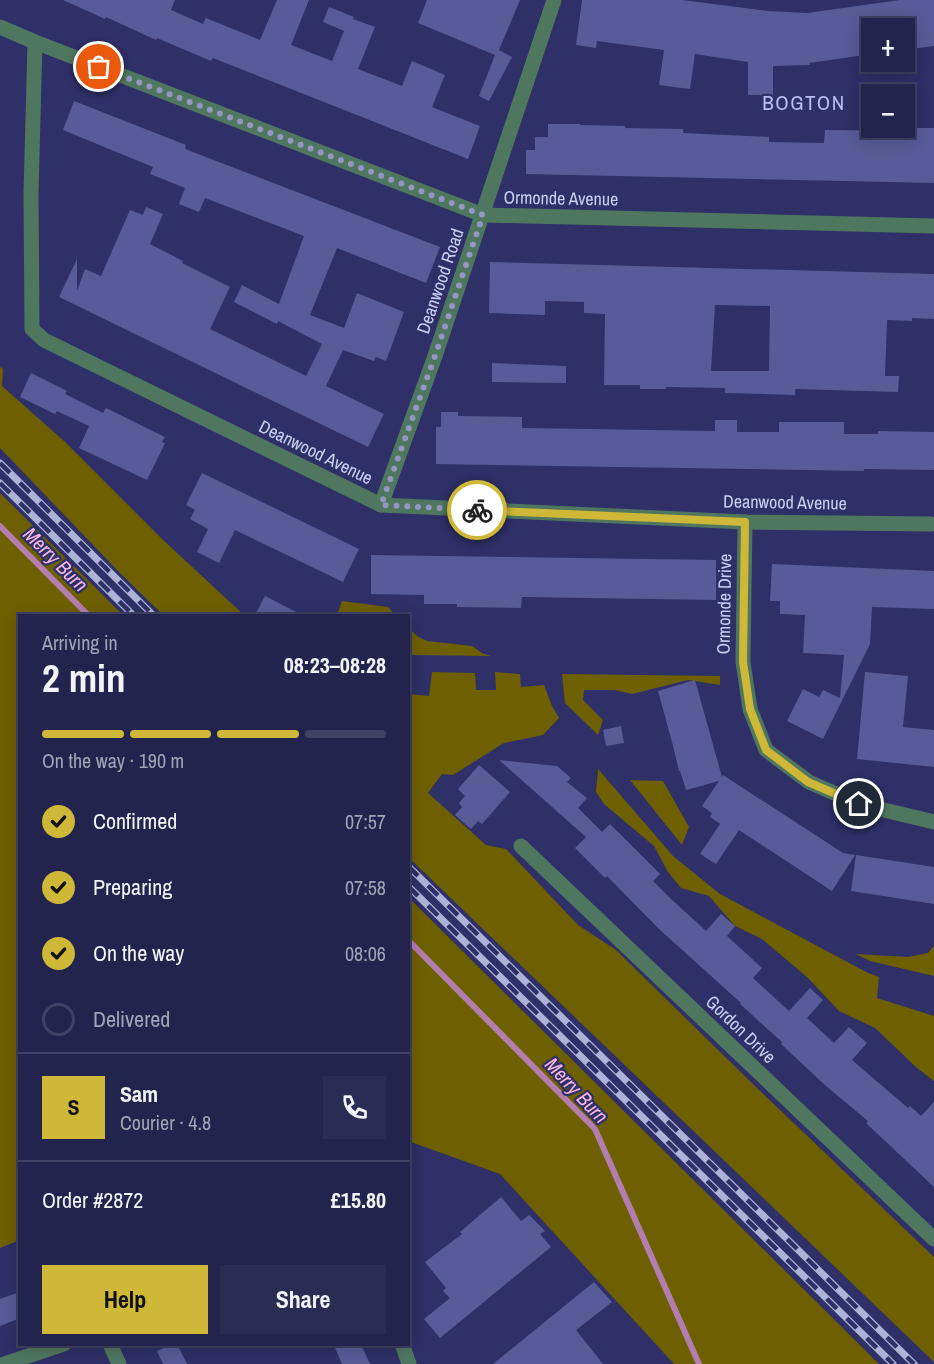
<!DOCTYPE html>
<meta charset="utf-8">
<style>
:root{--surface:#22244d;--page:#2a2c54;--text:#f1f3f6;--muted:#a2a4b6;--line:#3f4165;--accent:#cfb837}
body{margin:0;font-family:"Archivo Narrow",sans-serif;background:var(--page);color:var(--text);height:100vh;display:flex;flex-direction:column;font-size:22px;white-space:nowrap}
*{box-sizing:border-box;margin:0}
p{font-size:20px;color:var(--muted)}
.icon{flex:none;width:33px;height:33px;fill:none;stroke:currentColor;stroke-width:2;stroke-linecap:round;stroke-linejoin:round}
.map{position:relative;flex:1;overflow:hidden}
.panel{position:absolute;left:18px;top:614px;width:392px;height:732px;display:flex;flex-direction:column;background:var(--surface);border-radius:0px;box-shadow:0 3px 15px #0003,0 0 0 2px var(--line)}
.panel>*{flex:none}
.buttons{position:absolute;left:861px;top:18px;display:grid;gap:12px}
.buttons a{display:grid;place-items:center;width:54px;height:54px;border-radius:0px;background:var(--surface);box-shadow:0 3px 15px #0003,0 0 0 2px var(--line);font-size:30px}
.pin{position:absolute;display:grid;place-items:center;width:51px;height:51px;color:#fff;margin:-26px;border:3px solid #fff;border-radius:50%;box-shadow:0 2px 6px #0007}
.courier{position:absolute;display:grid;place-items:center;width:60px;height:60px;margin:-30px;border:4px solid #cfb837;border-radius:50%;background:#fff;color:#222;box-shadow:0 2px 8px #0007}
.summary em{font-style:normal;font-weight:800}
.summary div{display:flex;flex-direction:column-reverse}
.summary{display:flex;align-items:center;justify-content:space-between;height:102px;padding:0 24px}
h1{font-size:39px;font-weight:800;line-height:45px}
.bar{display:grid;grid-template-columns:repeat(4,1fr);gap:9px 6px;align-content:center;height:72px;padding:0 24px}
.bar i{height:8px;border-radius:4px;background:var(--line)}
.bar .selected{background:var(--accent)}
.bar p{grid-column:span 4}
.line{display:flex;align-items:center;gap:15px;padding:0 24px;border-top:2px solid var(--line)}
.line div{flex:1}
.round{display:grid;place-items:center;flex:none;width:63px;height:63px;border-radius:0px;background:var(--page)}
ol{padding:0 24px;list-style:none}
li{display:flex;align-items:center;gap:18px;height:66px}
li p{margin-inline-start:auto}
li .icon{padding:6px;border-radius:50%;background:var(--accent);color:#111;stroke-width:4}
li:last-child{color:var(--muted)}
li i{width:33px;height:33px;border:3px solid var(--line);border-radius:50%}
.button{display:flex;gap:12px;margin-top:auto;padding:12px 24px}
.button a{flex:1;height:69px;border-radius:0px;background:var(--accent);color:#111;font-size:24px;font-weight:800;line-height:69px;text-align:center}
.button a+a{background:var(--page);color:var(--text)}
.map>svg:first-child{display:block}
.green{fill:#6e5f00}
.lines{fill:none;stroke-linecap:round;stroke-linejoin:round}
.stream{stroke:#b37daf;stroke-width:6}
.building{fill:#575c98;fill-rule:evenodd}
.minor{stroke:#4f7760;stroke-width:15}
.rail-casing{stroke:#adb2d8;stroke-width:7}
.rail{stroke:#2e3067;stroke-width:4.5;stroke-dasharray:14;stroke-linecap:butt}
.done{stroke:#9397c1;stroke-width:6;stroke-dasharray:0 10.8}
.route{stroke:#cfb837;stroke-width:8}
.labels{text-anchor:middle;dominant-baseline:central;stroke-width:4.5;stroke-linejoin:round;paint-order:stroke}
.street-label{font-size:18px;fill:#cacff1;stroke:#2e3067}
.water-label{font-size:20px;font-style:italic;fill:#f9b8e4;stroke:#2e3067}
.quarter-label{font-size:21px;letter-spacing:1.5px;fill:#b7bef3;stroke:#2e3067}
</style>
<div class="map">
<svg width="934" height="1364" viewBox="0 0 934 1364">
<rect width="100%" height="100%" fill="#2e3067"/>
<g class="green">
<path d="M0 367 3 369 2 386 64 441 163 540 244 615H163L120 573 0 448Z"/>
<path d="M0 493 123 615H20V1240L0 1248Z"/>
<path d="M342 601 388 607 395 615H337Z"/>
<path d="M408 627 417 636 427 641 472 646 482 653 491 656 408 655Z"/>
<path d="M432 672 475 673 476 690H496L495 672 520 674 521 687 544 685 552 706 559 718 543 735 504 743 453 775 442 774 428 793 486 845 506 849 578 925 616 950 759 1090 934 1257V1362L408 857V694L429 696Z"/>
<path d="M562 674 720 676V685L688 680 632 694 615 690H584L583 700 603 720 598 735 565 703Z"/>
<path d="M598 769 673 856 720 894 868 973 879 977 877 998 934 1016V1081L917 1068 875 1028 839 1011 808 978 762 939 735 926 709 896 681 888 668 872 654 846 604 804 596 792Z"/>
<path d="M630 780 663 781 689 827 682 845Z"/>
<path d="M408 897 879 1364H674L500 1174 408 1141Z"/>
<path d="M934 946V976L870 961 856 954 908 957 928 953Z"/>
</g>
<g class="lines">
<g class="stream">
<path d="M0 526 88 615"/>
<path d="M408 940 595 1129 699 1364"/>
</g>
</g>
<g class="building">
<path d="M63 0H175L171 10 203 24 206 18 260 40 277 0H309L291 45 332 61 344 31 323 22 329 7 354 17 353 19 375 27 358 69 402 86 412 61 445 75 432 107 480 126 468 159 213 58 211 61 157 38 156 40 106 17 105 19Z"/>
<path d="M427 0H520L499 50 512 57 489 101 479 96 495 55 418 23Z"/>
<path d="M582 0H682L768 11 807 13 900 0H934V46L904 50V28H872V54L809 63 810 65 773 66V95H748V62L695 54 690 89 659 85 664 50 597 41 596 48 576 45Z"/>
<path d="M74 101 186 145 185 149 440 247 426 283 337 248 310 315 344 328 357 293 404 312 386 361 376 357 374 361 343 350 326 386 384 414 368 447 59 297 77 259V291L85 269 101 276 130 210 143 215 146 207 163 214 150 244 183 261 182 263 230 287 210 329 306 376 322 344 278 321 277 324 234 302 242 285 279 304 304 236 205 198 199 212 179 204 185 188 150 174 153 167 63 130Z"/>
<path d="M548 124H580V125L625 126V128L683 129V133L769 137V142L824 143 825 130 913 131V128H934V183L526 174V150H535V137H548Z"/>
<path d="M490 262 934 274V319L912 318V321L887 320 885 376H899L898 392 795 389V395L725 393V388L666 387V389H640V385H604L605 314 584 313V302L545 301V315L489 313ZM715 305 770 306 769 371H711Z"/>
<path d="M492 363 566 366V383L492 382Z"/>
<path d="M31 373 67 391 65 394 103 413 106 408 165 437 162 442 165 443 147 480 79 448 89 426 57 411 55 414 20 397Z"/>
<path d="M441 412H458V416L522 417V428L715 431V420H737V432H779V422H844V434H878V431L934 432V470L864 469V471L436 464V427H441Z"/>
<path d="M202 473 359 549 343 582 235 530 219 563 197 552 208 529 190 519 195 510 186 505Z"/>
<path d="M371 555 716 560V600L522 597 521 608 457 607V604H424V595L371 594Z"/>
<path d="M772 564 934 571V609L872 607 870 644 823 739 787 721 803 689 819 697 823 690 840 698 844 655 803 653 805 615 780 614V601H770Z"/>
<path d="M265 596 302 615H255Z"/>
<path d="M865 672 908 676 903 727 934 730V767L857 759Z"/>
<path d="M695 680 722 777 723 775 843 853 855 855 832 891 739 830 716 864 700 854 720 824 710 817 712 813 702 806 719 781 686 790 680 771H679L672 742 658 691Z"/>
<path d="M621 726 624 743 606 746 603 730Z"/>
<path d="M499 760 557 766 571 778 567 782 587 798 578 808 602 832 610 824 660 874 653 881 671 899 706 931 721 914 735 926 727 936 762 968 753 978 789 1011 810 988 823 1000 807 1018 834 1043 849 1027 867 1043 852 1060 908 1108 910 1106 921 1116 934 1102V1187L866 1123 868 1121 826 1086 781 1044 782 1042 740 1004 741 1003 659 929 607 876 605 878 575 848 586 837Z"/>
<path d="M479 765 510 792 482 824 478 821 471 829 455 815 462 807 459 803 465 796 458 789Z"/>
<path d="M856 855 934 867V904L851 891Z"/>
<path d="M501 1197 521 1221 529 1215 545 1231 540 1234 551 1247 440 1338 424 1319 450 1298 443 1291 446 1288 425 1262 462 1234 460 1232Z"/>
<path d="M594 1282 612 1302 576 1330 603 1364H493Z"/>
<path d="M20 1292V1318L0 1326V1299Z"/>
<path d="M172 1344H177L187 1364H163L157 1351Z"/>
<path d="M346 1344H361L370 1364H342L335 1348Z"/>
</g>
<g class="lines">
<g class="minor">
<path d="M0 27 35 42 483 215 934 226"/>
<path d="M35 42 31 193 32 329 44 340 381 505 745 522 931 524"/>
<path d="M381 505 435 356 554 0"/>
<path d="M745 522 743 662 750 709 766 750 809 782 859 804 934 822"/>
<path d="M521 846 934 1239"/>
<path d="M110 1344 119 1364"/>
<path d="M402 1344 409 1364"/>
<path d="M4 1364 64 1344"/>
</g>
<defs>
<g id="rail">
<path d="M0 463 153 615"/>
<path d="M0 483 133 615"/>
<path d="M408 866 914 1364"/>
<path d="M408 886 893 1364"/>
</g>
</defs>
<use href="#rail" class="rail-casing"/>
<use href="#rail" class="rail"/>
</g>
<g class="lines">
<path class="done" d="M99 67 483 215 435 356 381 505 477 510"/>
<path class="route" d="M477 510 745 522 743 662 750 709 766 750 808 782 859 804"/>
</g>
<g class="labels">
<g class="street-label">
<text transform="translate(561 198) rotate(1)">Ormonde Avenue</text>
<text transform="translate(440 281) rotate(-71)">Deanwood Road</text>
<text transform="translate(316 452) rotate(26)">Deanwood Avenue</text>
<text transform="translate(785 502) rotate(1)">Deanwood Avenue</text>
<text transform="translate(724 604) rotate(-89)">Ormonde Drive</text>
<text transform="translate(741 1029) rotate(44)">Gordon Drive</text>
</g>
<g class="water-label">
<text transform="translate(56 559) rotate(45)">Merry Burn</text>
<text transform="translate(577 1090) rotate(47)">Merry Burn</text>
</g>
<g class="quarter-label">
<text x="804" y="102">BOGTON</text>
</g>
</g>
</svg>
<div class="buttons">
<a>+</a>
<a>−</a>
</div>
<div class="pin" style="left:99px;top:67px;background:#ea580c"><svg class="icon" aria-label="bag" viewBox="0 0 24 24"><path d="M5 8h14l-1 12H6zM9 8a3 3 0 0 1 6 0"/></svg></div>
<div class="pin" style="left:859px;top:804px;background:#1f2937"><svg class="icon" aria-label="home" viewBox="0 0 24 24"><path d="M3 11l9-7 9 7M6 9v11h12V9"/></svg></div>
<div class="courier" style="left:477px;top:510px"><svg class="icon" aria-label="bike" viewBox="0 0 24 24"><circle cx="6" cy="16" r="4"/><circle cx="18" cy="16" r="4"/><path d="M6 16l4-8h5l3 8M10 8l3 8H6M13 5h3"/></svg></div>
<section class="panel">
<div class="summary"><div><h1>2 min</h1><p>Arriving in</p></div><em>08:23–08:28</em></div>
<div class="bar"><i class="selected"></i><i class="selected"></i><i class="selected"></i><i></i><p>On the way · 190 m</p></div>
<ol>
<li><svg class="icon" aria-label="check" viewBox="0 0 24 24"><path d="M5 12l5 5 9-10"/></svg>Confirmed<p>07:57</p></li>
<li><svg class="icon" aria-label="check" viewBox="0 0 24 24"><path d="M5 12l5 5 9-10"/></svg>Preparing<p>07:58</p></li>
<li><svg class="icon" aria-label="check" viewBox="0 0 24 24"><path d="M5 12l5 5 9-10"/></svg>On the way<p>08:06</p></li>
<li><i></i>Delivered</li>
</ol>
<div class="line" style="height:108px"><b class="round" style="background:var(--accent);color:#111">S</b><div><b>Sam</b><p>Courier · 4.8</p></div><a class="round"><svg class="icon" aria-label="phone" viewBox="0 0 24 24"><path d="M5 4h4l2 5-3 2q2 4 5 5l2-3 5 2v4C11 20 4 13 5 4z"/></svg></a></div>
<div class="line" style="height:78px"><div>Order #2872</div><b>£15.80</b></div>
<div class="button"><a>Help</a><a>Share</a></div>
</section>
</div>
